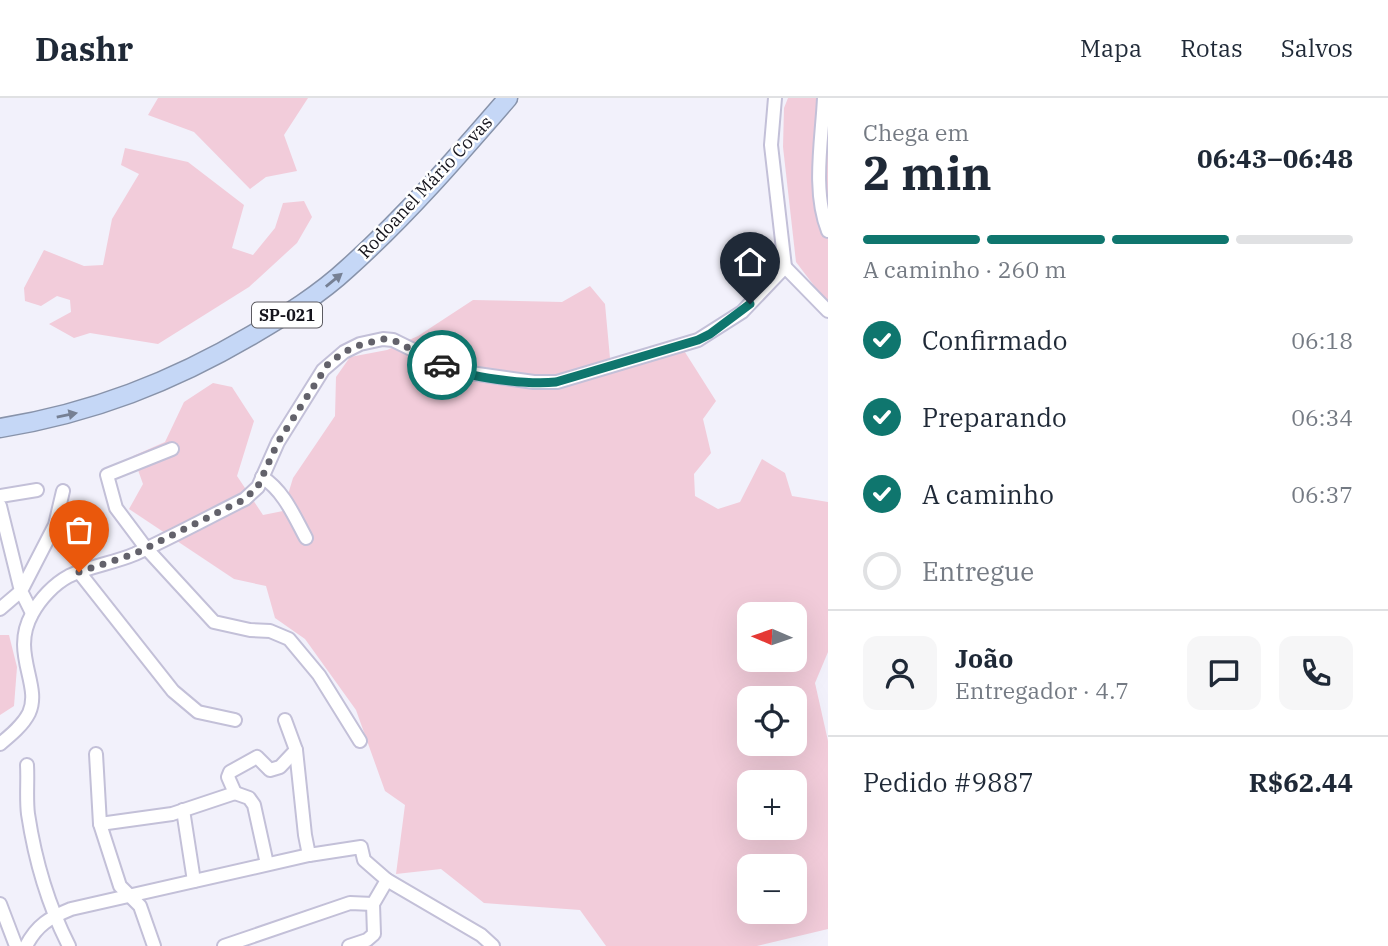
<!DOCTYPE html>
<html lang="pt">
<meta charset="utf-8">
<style>
:root{--surface:#fff;--page:#f6f6f7;--text:#1f2937;--muted:#747a83;--line:#e0e1e3;--accent:#0f766e}
body{margin:0;font-family:"IBM Plex Serif",serif;background:var(--page);color:var(--text);height:100vh;display:flex;flex-direction:column;font-size:26px;white-space:nowrap}
*{box-sizing:border-box;margin:0}
p{font-size:23px;color:var(--muted)}
.icon{flex:none;width:38px;height:38px;fill:none;stroke:currentColor;stroke-width:2;stroke-linecap:round;stroke-linejoin:round}
.map{position:relative;flex:1;overflow:hidden}
.details{display:flex;flex-direction:column;background:var(--surface);width:560px}
.details>*{flex:none}
.needle{width:46px;rotate:272deg}
.buttons{position:absolute;left:737px;top:504px;display:grid;gap:14px}
.buttons a{display:grid;place-items:center;width:70px;height:70px;border-radius:14px;background:var(--surface);box-shadow:0 7px 28px #0002;font-size:35px}
.pin{position:absolute;display:grid;place-items:center;width:60px;height:60px;color:#fff;margin:-72px -30px;border-radius:50% 50% 50% 0;rotate:-45deg;box-shadow:0 0 7px #0007}
.pin .icon{rotate:45deg}
.courier{position:absolute;display:grid;place-items:center;width:70px;height:70px;margin:-35px;border:5px solid #0f766e;border-radius:50%;background:#fff;color:#222;box-shadow:0 2px 9px #0007}
.summary em{font-style:normal;font-weight:700}
.summary div{display:flex;flex-direction:column-reverse}
.summary{display:flex;align-items:center;justify-content:space-between;height:119px;padding:0 35px}
h1{font-size:46px;font-weight:700;line-height:52px}
.bar{display:grid;grid-template-columns:repeat(4,1fr);gap:10px 7px;align-content:center;height:84px;padding:0 35px}
.bar i{height:9px;border-radius:5px;background:var(--line)}
.bar .current{background:var(--accent)}
.bar p{grid-column:span 4}
.line{display:flex;align-items:center;gap:18px;padding:0 35px;border-top:2px solid var(--line)}
.line div{flex:1}
.round{display:grid;place-items:center;flex:none;width:74px;height:74px;border-radius:14px;background:var(--page)}
ol{padding:0 35px;list-style:none}
li{display:flex;align-items:center;gap:21px;height:77px}
li p{margin-inline-start:auto}
li .icon{padding:7px;border-radius:50%;background:var(--accent);color:#fff;stroke-width:4}
li:last-child{color:var(--muted)}
li i{width:38px;height:38px;border:4px solid var(--line);border-radius:50%}
header{display:flex;align-items:center;gap:42px;box-sizing:border-box;height:98px;padding:0 35px;background:var(--surface);border-bottom:2px solid var(--line)}
header strong{font-size:33px}
nav{display:flex;gap:38px;margin-inline-start:auto;font-size:24px}
main{display:flex;flex:1;min-height:0}
.map>svg:first-child{display:block}
.green{fill:#f2ccda;fill-rule:evenodd}
.lines{fill:none;stroke-linecap:round;stroke-linejoin:round}
.minor-casing{stroke:#c3c0d8;stroke-width:16}
.highway-casing{stroke:#8893aa;stroke-width:21}
.minor{stroke:#fff;stroke-width:12}
.highway{stroke:#c5d7f6;stroke-width:18}
.oneway{fill:#768094}
.done{stroke:#63626b;stroke-width:7;stroke-dasharray:0 12.6}
.route{stroke:#0f766e;stroke-width:9}
.labels{text-anchor:middle;dominant-baseline:central;stroke-width:5;stroke-linejoin:round;paint-order:stroke}
.shield{fill:#fff;stroke:#5c5b61;stroke-width:2}
.shield-label{font-size:16px;font-weight:bold;fill:#16151d}
.street-label{font-size:18px;fill:#16151d;stroke:#fff}
</style>
<header>
<strong>Dashr</strong>
<nav><a>Mapa</a><a>Rotas</a><a>Salvos</a></nav>
</header>
<main>
<div class="map">
<svg width="828" height="848" viewBox="0 0 828 848">
<rect width="100%" height="100%" fill="#f2f1fb"/>
<g class="green">
<path d="M158 0H308L284 37 297 73 266 79 250 91 194 34 148 17Z"/>
<path d="M788 0H828V206L796 164 783 49 784 10Z"/>
<path d="M125 50 188 64 244 107 232 150 253 157 275 130 283 105 304 103 312 119 297 145 249 189 158 246 90 235 74 240 49 226 71 214 70 202 57 198 41 208 25 203 24 190 44 152 84 168 103 167 112 121 139 76 121 67Z"/>
<path d="M590 188 605 206 611 271 683 251 716 303 703 321 711 355 694 376 695 398 718 411 740 404 762 361 785 375 792 398 828 404V554L815 585 828 643V831L757 848H606L580 812 484 805 441 771 396 776 405 707 385 693 356 612 305 541 275 520 266 488 234 481 129 411 143 386 133 358 165 344 184 304 213 285 232 289 254 323 237 378 263 417 283 413 293 380 335 318 336 279 350 259 387 252 418 238 473 202 562 204ZM749 516H794V562H749ZM749 600H794V646H749ZM749 684H794V730H749ZM749 768H794V814H749Z"/>
<path d="M0 537H9L17 569 14 608 0 617Z"/>
</g>
<g class="lines">
<defs>
<g id="minor">
<path d="M775 0 771 47 785 169"/>
<path d="M824 0C822 42 812 93 828 133"/>
<path d="M785 169 828 213"/>
<path d="M172 351 107 377 116 410 146 450 214 524 250 532 270 533 289 541 319 577 360 643"/>
<path d="M262 379C284 393 294 418 306 440"/>
<path d="M0 398 37 392"/>
<path d="M0 408 21 493 0 511"/>
<path d="M79 474 173 593 198 614 235 622"/>
<path d="M32 515 21 493 55 427 63 393"/>
<path d="M0 646C11 637 23 627 29 615 42 587 10 555 32 516 40 501 54 486 69 478 90 468 114 465 135 456 172 439 209 419 245 401L258 389 278 344 323 272 344 254 360 246 383 241 393 242 456 273 534 284H557L698 242 742 214 785 169"/>
<path d="M296 652 305 737 309 757"/>
<path d="M96 656 100 726 120 788 140 808 154 848"/>
<path d="M27 667C28 683 26 700 28 716 35 762 48 807 69 848"/>
<path d="M235 695 249 700 254 707 267 766"/>
<path d="M183 712 194 783"/>
<path d="M100 726 172 716 235 695 228 679 230 674 257 659 270 672 280 669 296 652 285 622"/>
<path d="M0 806 16 848"/>
<path d="M26 848C37 827 49 820 71 811L309 757 361 749 364 762 387 782 481 837 493 848"/>
<path d="M224 848 350 805 373 806"/>
<path d="M349 848 367 842 374 836 373 806 387 782"/>
</g>
<path id="highway" d="M0 330C92 315 172 284 252 237 286 217 319 197 348 170 406 118 457 59 508 0"/>
</defs>
<use href="#minor" class="minor-casing"/>
<use href="#highway" class="highway-casing"/>
<use href="#minor" class="minor"/>
<use href="#highway" class="highway"/>
</g>
<defs><path id="oneway-solid" d="M-6-.8H1V-3.2L6.5 0L1 3.2V.8H-6Z" transform="scale(1.75)"/></defs>
<g class="oneway">
<use href="#oneway-solid" transform="translate(334 182) rotate(-39)"/>
<use href="#oneway-solid" transform="translate(67 317) rotate(-12)"/>
</g>
<g class="lines">
<path class="done" d="M79 474 134 456 245 401 258 388 278 344 328 266 344 254 360 247 383 241 393 242 442 267"/>
<path class="route" d="M442 267C466 280 529 287 556 284L698 242 710 236 750 206"/>
</g>
<g class="labels">
<rect class="shield" x="252" y="204.5" width="70" height="25" rx="5"/>
<g class="shield-label">
<text x="287" y="217">SP-021</text>
</g>
<g class="street-label">
<text transform="translate(425 89) rotate(-47)">Rodoanel Mário Covas</text>
</g>
</g>
</svg>
<div class="buttons">
<a><svg class="needle" viewBox="-14 -14 28 28"><path d="M0-13l5 13h-10z" fill="#e53935"/><path d="M0 13l5-13h-10z" fill="#747a83"/></svg></a>
<a><svg class="icon" aria-label="locate" viewBox="0 0 24 24"><circle cx="12" cy="12" r="6"/><path d="M12 2v4M12 18v4M2 12h4M18 12h4"/></svg></a>
<a>+</a>
<a>−</a>
</div>
<div class="pin" style="left:79px;top:474px;background:#ea580c"><svg class="icon" aria-label="bag" viewBox="0 0 24 24"><path d="M5 8h14l-1 12H6zM9 8a3 3 0 0 1 6 0"/></svg></div>
<div class="pin" style="left:750px;top:206px;background:#1f2937"><svg class="icon" aria-label="home" viewBox="0 0 24 24"><path d="M3 11l9-7 9 7M6 9v11h12V9"/></svg></div>
<div class="courier" style="left:442px;top:267px"><svg class="icon" aria-label="car" viewBox="0 0 24 24"><path d="M5 17H2v-5l4-1 3-4h7l3 4 3 1v5h-3M9 17h6M6 11h13"/><circle cx="7" cy="17" r="2"/><circle cx="17" cy="17" r="2"/></svg></div>
</div>
<section class="details">
<div class="summary"><div><h1>2 min</h1><p>Chega em</p></div><em>06:43–06:48</em></div>
<div class="bar"><i class="current"></i><i class="current"></i><i class="current"></i><i></i><p>A caminho · 260 m</p></div>
<ol>
<li><svg class="icon" aria-label="check" viewBox="0 0 24 24"><path d="M5 12l5 5 9-10"/></svg>Confirmado<p>06:18</p></li>
<li><svg class="icon" aria-label="check" viewBox="0 0 24 24"><path d="M5 12l5 5 9-10"/></svg>Preparando<p>06:34</p></li>
<li><svg class="icon" aria-label="check" viewBox="0 0 24 24"><path d="M5 12l5 5 9-10"/></svg>A caminho<p>06:37</p></li>
<li><i></i>Entregue</li>
</ol>
<div class="line" style="height:126px"><a class="round"><svg class="icon" aria-label="person" viewBox="0 0 24 24"><circle cx="12" cy="8" r="4"/><path d="M4 21q1-7 8-7t8 7"/></svg></a><div><b>João</b><p>Entregador · 4.7</p></div><a class="round"><svg class="icon" aria-label="chat" viewBox="0 0 24 24"><path d="M4 5h16v11H9l-5 4z"/></svg></a><a class="round"><svg class="icon" aria-label="phone" viewBox="0 0 24 24"><path d="M5 4h4l2 5-3 2q2 4 5 5l2-3 5 2v4C11 20 4 13 5 4z"/></svg></a></div>
<div class="line" style="height:91px"><div>Pedido #9887</div><b>R$62.44</b></div>
</section>
</main>
